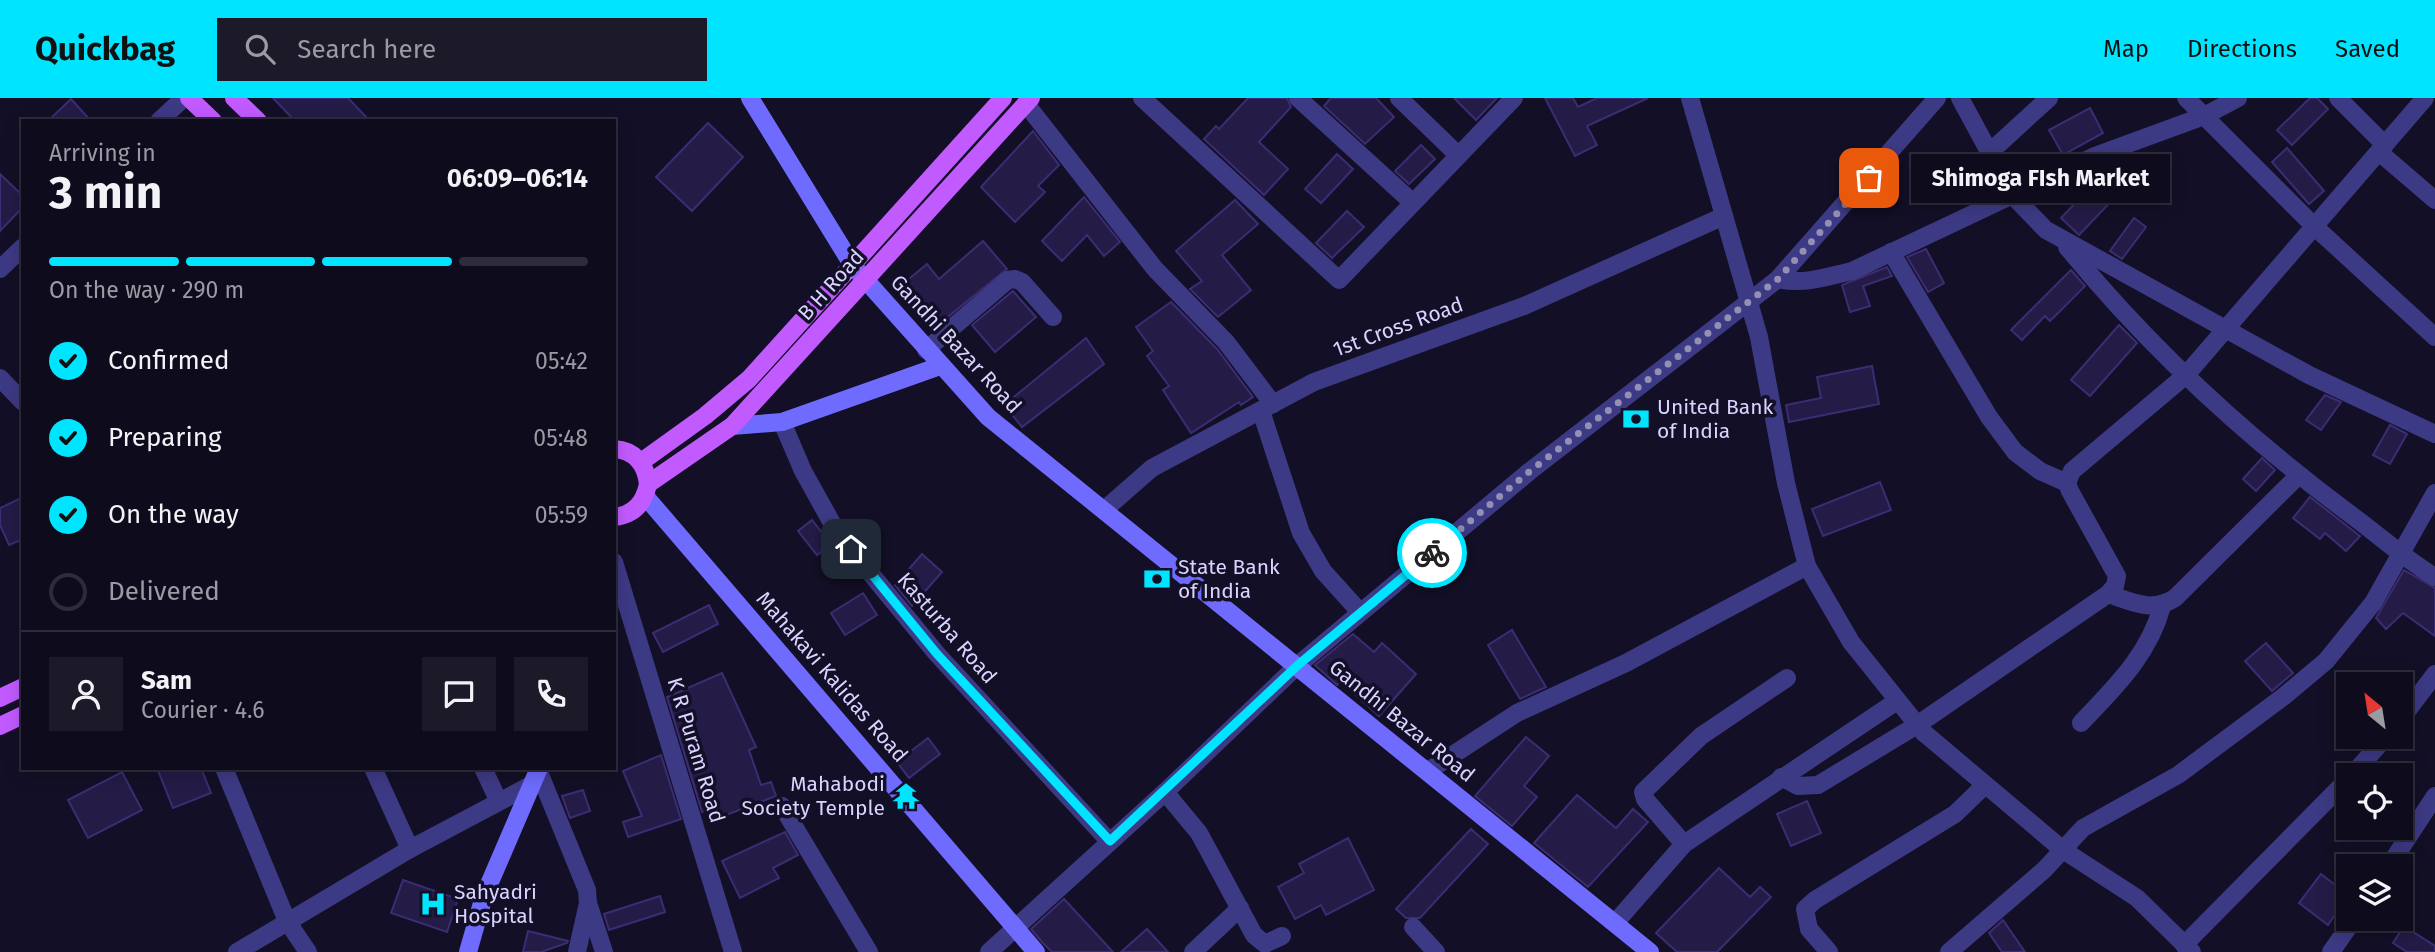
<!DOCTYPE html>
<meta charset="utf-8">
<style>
:root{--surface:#0e0b1c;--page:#1c1929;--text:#f1f3f6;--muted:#9b9ba3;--line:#2e2b3b;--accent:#00e5ff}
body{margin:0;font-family:"Fira Sans",sans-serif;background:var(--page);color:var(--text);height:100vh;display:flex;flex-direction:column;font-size:26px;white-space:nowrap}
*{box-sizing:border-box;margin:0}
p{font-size:23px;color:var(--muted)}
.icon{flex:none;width:38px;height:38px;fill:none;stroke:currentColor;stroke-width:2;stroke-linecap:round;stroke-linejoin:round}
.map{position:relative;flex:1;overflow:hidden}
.sheet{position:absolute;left:21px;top:21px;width:595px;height:651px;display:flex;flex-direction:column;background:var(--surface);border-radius:0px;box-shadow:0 4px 18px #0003,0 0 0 2px var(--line)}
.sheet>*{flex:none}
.needle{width:46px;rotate:330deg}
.buttons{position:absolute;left:2336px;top:574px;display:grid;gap:14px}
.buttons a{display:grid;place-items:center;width:77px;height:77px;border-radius:0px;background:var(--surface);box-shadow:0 4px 18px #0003,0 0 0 2px var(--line);font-size:35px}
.pin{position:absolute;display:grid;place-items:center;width:60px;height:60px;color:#fff;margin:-30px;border-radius:14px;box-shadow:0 4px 10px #0006}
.courier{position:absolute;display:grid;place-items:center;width:70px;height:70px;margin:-35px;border:5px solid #00e5ff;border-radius:50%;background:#fff;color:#222;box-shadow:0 2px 9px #0007}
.bubble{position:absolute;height:49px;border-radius:0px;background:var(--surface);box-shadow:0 4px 18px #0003,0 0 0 2px var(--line);font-size:23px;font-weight:700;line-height:49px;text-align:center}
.headline em{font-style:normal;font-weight:700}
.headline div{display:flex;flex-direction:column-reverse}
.headline{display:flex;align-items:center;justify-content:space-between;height:119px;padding:0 28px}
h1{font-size:46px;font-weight:700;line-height:52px}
.bar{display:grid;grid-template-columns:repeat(4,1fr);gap:10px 7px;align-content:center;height:84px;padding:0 28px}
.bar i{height:9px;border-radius:5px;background:var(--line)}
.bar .selected{background:var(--accent)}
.bar p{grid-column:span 4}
.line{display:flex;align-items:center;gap:18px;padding:0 28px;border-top:2px solid var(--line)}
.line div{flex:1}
.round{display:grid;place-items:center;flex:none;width:74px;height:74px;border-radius:0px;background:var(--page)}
ol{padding:0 28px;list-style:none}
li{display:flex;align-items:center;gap:21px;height:77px}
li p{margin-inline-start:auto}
li .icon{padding:7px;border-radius:50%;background:var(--accent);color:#111;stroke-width:4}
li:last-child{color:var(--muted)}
li i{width:38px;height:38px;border:4px solid var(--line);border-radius:50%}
header{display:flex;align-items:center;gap:42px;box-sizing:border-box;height:98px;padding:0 35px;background:var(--accent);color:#111}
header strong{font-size:33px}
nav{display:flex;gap:38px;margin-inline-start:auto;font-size:24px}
.search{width:490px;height:63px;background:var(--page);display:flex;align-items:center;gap:18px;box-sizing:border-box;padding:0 24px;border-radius:0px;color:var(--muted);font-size:26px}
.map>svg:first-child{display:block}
.building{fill:#241b47;stroke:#3b2d73;stroke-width:2}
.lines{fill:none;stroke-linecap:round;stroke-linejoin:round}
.street{stroke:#3d3a85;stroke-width:18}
.secondary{stroke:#6f6bff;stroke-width:18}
.primary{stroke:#c25bff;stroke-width:18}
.done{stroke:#948fb3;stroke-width:7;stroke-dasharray:0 12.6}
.route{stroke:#00e5ff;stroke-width:9}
.labels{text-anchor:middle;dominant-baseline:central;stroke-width:7;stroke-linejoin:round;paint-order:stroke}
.street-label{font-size:21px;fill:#d9d4ff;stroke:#130f26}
.poi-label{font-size:21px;fill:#d9d4ff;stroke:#130f26;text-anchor:start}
</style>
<header>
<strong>Quickbag</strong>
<div class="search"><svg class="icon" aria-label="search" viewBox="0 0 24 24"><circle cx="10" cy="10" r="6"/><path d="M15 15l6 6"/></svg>Search here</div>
<nav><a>Map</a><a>Directions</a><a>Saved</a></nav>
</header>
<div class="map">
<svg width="2435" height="854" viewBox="0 0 2435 854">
<rect width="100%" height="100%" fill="#130f26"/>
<g class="building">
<path d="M273 0H348L370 23H295Z"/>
<path d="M1248 0H1287L1291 9 1259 44 1288 71 1264 97 1204 41 1216 28 1219 31Z"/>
<path d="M1331 0H1376L1394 19 1365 46 1324 8Z"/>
<path d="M1454 0H1497L1476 22Z"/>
<path d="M1545 0H1573L1578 9 1597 0H1648L1587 28 1597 47 1575 58Z"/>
<path d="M2310 0H2317L2328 11 2292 47 2277 32Z"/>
<path d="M71 1 91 23H48Z"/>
<path d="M2090 10 2103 35 2063 57 2049 32Z"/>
<path d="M708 25 743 59 692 113 656 79Z"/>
<path d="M1033 33 1059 67 1038 88 1045 94 1015 124 981 89Z"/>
<path d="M1421 47 1435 61 1409 86 1395 73Z"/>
<path d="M2287 50 2324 93 2309 106 2272 64Z"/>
<path d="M1337 56 1353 71 1321 105 1305 91Z"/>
<path d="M0 76 23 98V109L0 133Z"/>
<path d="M2101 78 2119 95 2079 137 2061 120Z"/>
<path d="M1084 99 1120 144 1104 158 1087 137 1062 163 1042 143Z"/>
<path d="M1235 102 1258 126 1222 157 1251 192 1218 219 1190 191 1202 183 1176 153Z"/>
<path d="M1347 113 1364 129 1332 160 1316 145Z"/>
<path d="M2134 120 2146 129 2122 161 2110 153Z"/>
<path d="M983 143 1007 171 939 226 904 185 927 166 939 181Z"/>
<path d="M1926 151 1944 185 1928 194 1907 159Z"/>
<path d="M1887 169 1892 178 1863 188 1870 208 1850 214 1842 187Z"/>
<path d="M2071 172 2085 188 2050 223 2045 218 2022 242 2011 232Z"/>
<path d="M1013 193 1036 219 995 254 972 227Z"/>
<path d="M1171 204 1217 251 1253 299 1241 307 1239 304 1191 335 1163 292 1169 288 1147 258 1153 253 1136 229Z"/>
<path d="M2119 227 2137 245 2090 298 2071 282Z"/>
<path d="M1086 240 1104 266 1022 329 1004 307Z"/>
<path d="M1872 268 1879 306 1789 324 1786 307 1821 300 1817 279Z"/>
<path d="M2325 297 2341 304 2321 332 2306 322Z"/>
<path d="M2390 327 2407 336 2390 366 2373 357Z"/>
<path d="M2262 360 2275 372 2256 393 2243 381Z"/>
<path d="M1880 384 1891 412 1823 438 1812 411Z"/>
<path d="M23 399V441L9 447 0 427V410Z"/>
<path d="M2310 399 2360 438 2346 453 2325 435 2320 441 2293 420Z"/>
<path d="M812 422 831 446 817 457 798 433Z"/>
<path d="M922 456 942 474 912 508 895 487Z"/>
<path d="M2404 472 2435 490V538L2403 515 2386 531 2376 520Z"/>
<path d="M863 495 877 517 845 537 831 515Z"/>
<path d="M709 507 718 526 663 554 653 535Z"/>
<path d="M1512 532 1546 589 1520 601 1488 547Z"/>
<path d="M1353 536 1374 554 1382 545 1416 576 1379 618 1340 583 1337 587 1315 567Z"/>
<path d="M2266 545 2293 575 2272 593 2245 563Z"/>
<path d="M722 575 756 649 749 652 761 687 771 684 776 698 713 722 710 711 702 714 667 599Z"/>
<path d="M1526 639 1549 658 1524 688 1537 699 1512 728 1475 698Z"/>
<path d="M928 640 940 656 909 680 897 664Z"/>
<path d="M661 657 681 721 628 739 623 724 642 718 623 673Z"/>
<path d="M157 670H201L211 695 173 710Z"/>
<path d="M122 674 142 712 88 740 68 702Z"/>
<path d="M583 692 590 713 570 720 562 698Z"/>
<path d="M1577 697 1616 730 1633 711 1648 724 1588 789 1534 745Z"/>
<path d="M1807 703 1821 735 1791 748 1777 716Z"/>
<path d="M1471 731 1488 746 1420 820H1406L1396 811Z"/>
<path d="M785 734 798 757 773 770 779 780 740 800 722 763Z"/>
<path d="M1348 740 1374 792 1326 817 1321 807 1295 821 1278 789 1304 775 1299 766Z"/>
<path d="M1719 770 1750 799 1760 789 1771 799 1717 854H1677L1656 835Z"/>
<path d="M2321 776 2348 797 2328 827 2299 805Z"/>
<path d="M403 782 458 801 447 834 391 815Z"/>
<path d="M660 798 665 814 609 832 604 816Z"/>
<path d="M1064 801 1113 854H1052L1042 844 1031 831Z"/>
<path d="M2003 822 2025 854H2002L1989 835Z"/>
<path d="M2404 828 2435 848V854H2407L2393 845Z"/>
<path d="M1147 831 1168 854H1121Z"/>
<path d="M528 833 568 843 567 845 541 854H523Z"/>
</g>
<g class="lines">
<g class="street">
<path d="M1142 0 1339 182 1514 0"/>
<path d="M1298 0 1412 104"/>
<path d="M1399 0 1458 57"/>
<path d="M1690 0 1759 239 1786 385 1807 468 1851 544 1923 634 2063 752 2137 800 2192 854"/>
<path d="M1960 0 2013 98 2046 132 2309 277 2435 336"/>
<path d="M2186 0 2315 129 2435 239"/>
<path d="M2338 0 2385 47"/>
<path d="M1026 6 1155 171 1226 244 1273 306"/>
<path d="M159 23 184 0"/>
<path d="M2379 54 2435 102"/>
<path d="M1989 55 2049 0"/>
<path d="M2067 149C2151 252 2251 343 2358 422 2383 441 2408 463 2435 479"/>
<path d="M1891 154 1989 319 2015 354 2040 373 2067 385"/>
<path d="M0 171 23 149"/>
<path d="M1778 181C1804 187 1826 179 1852 173L2095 58 2204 18 2238 0"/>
<path d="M926 252 1008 182 1015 181 1022 184 1053 219"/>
<path d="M0 280 23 304"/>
<path d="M1261 313 1301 435 1323 473 1360 514"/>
<path d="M782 324 803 373 838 436 937 556 1109 743"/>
<path d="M1104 412 1152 370 1314 284 1524 208 1724 118"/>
<path d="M614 464 733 854"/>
<path d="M2108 496C2133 504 2151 515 2175 500L2298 378"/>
<path d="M2401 621 2435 576"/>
<path d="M2081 625C2115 589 2149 557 2162 508"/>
<path d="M224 670 287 823 308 854"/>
<path d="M373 670 410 751"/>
<path d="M483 670 498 702"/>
<path d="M538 672 587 792 588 805 577 854"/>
<path d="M1428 673 1517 615 1626 565 1807 468"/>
<path d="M2352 677 2386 639"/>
<path d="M1781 679 1798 688 1818 687 1917 627 2108 496 2115 488 2117 478 2070 393 2067 385 2072 373 2186 277 2425 0"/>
<path d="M1165 694 1199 735 1254 837 1265 846 1282 838"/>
<path d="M782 708 869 854"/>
<path d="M1684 746 1645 701 1643 694 1701 638 1787 580"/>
<path d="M2389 768 2435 698"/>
<path d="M588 805 604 854"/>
<path d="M1615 825 1684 746 1897 603"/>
<path d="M1413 829 1436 854"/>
<path d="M2184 847 2348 681"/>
<path d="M237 854 410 751 531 687"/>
<path d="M989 854 1165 694 1298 567 1530 373 1778 181 1937 0"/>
<path d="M1193 854 1240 810"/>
<path d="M1829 854 1809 831 1805 811 1815 802 1955 716 1985 687"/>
<path d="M1949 854 2044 772 2083 730 2178 677 2283 599 2326 563 2373 505 2435 395"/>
<path d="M2331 854 2354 821"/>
</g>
<g class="secondary">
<path d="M750 0 853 168 988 319 1650 854"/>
<path d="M732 328 782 324 940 268"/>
<path d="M645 398 1036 854"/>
<path d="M468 854 484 798 539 670"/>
</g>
<g class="primary">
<path d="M189 0 213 23"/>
<path d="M234 0 258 23"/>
<path d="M614 351C635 352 646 367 648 386 644 405 634 417 614 419"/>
<path d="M641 364 705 318 749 281 1003 0"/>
<path d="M648 386 732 328 1031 0"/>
<path d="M0 600 23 589"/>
<path d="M0 628 23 617"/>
</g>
</g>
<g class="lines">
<path class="done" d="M1432 455 1530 373 1778 181 1869 80"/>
<path class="route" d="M851 451 937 556 1110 743 1298 567 1432 455"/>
</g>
<defs>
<symbol id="bank-bare" viewBox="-9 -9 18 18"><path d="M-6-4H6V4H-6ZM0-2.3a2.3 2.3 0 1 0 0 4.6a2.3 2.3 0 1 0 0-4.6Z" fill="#00e5ff" stroke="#130f26" stroke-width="2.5" paint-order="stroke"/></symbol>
<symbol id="temple-bare" viewBox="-9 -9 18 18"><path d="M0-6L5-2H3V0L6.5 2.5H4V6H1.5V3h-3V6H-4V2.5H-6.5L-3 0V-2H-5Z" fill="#00e5ff" stroke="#130f26" stroke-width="2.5" paint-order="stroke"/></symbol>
<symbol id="hospital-bare" viewBox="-9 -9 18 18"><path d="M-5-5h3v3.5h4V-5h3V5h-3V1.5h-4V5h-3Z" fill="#00e5ff" stroke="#130f26" stroke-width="2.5" paint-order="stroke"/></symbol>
</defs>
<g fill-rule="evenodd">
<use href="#bank-bare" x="1617" y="302" width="38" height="38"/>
<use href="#bank-bare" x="1138" y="462" width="38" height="38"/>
<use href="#temple-bare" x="887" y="679" width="38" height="38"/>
<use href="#hospital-bare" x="414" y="787" width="38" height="38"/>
</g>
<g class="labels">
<g class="street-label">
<text transform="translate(831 187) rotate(-48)">B H Road</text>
<text transform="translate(1398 229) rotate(-20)">1st Cross Road</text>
<text transform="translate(956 246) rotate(47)">Gandhi Bazar Road</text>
<text transform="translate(947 530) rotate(49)">Kasturba Road</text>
<text transform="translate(832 579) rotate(49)">Mahakavi Kalidas Road</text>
<text transform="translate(1402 623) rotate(39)">Gandhi Bazar Road</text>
<text transform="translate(696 652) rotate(73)">K R Puram Road</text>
</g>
<g class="poi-label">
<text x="1657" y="309">United Bank<tspan x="1657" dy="24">of India</tspan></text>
<text x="1178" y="469">State Bank<tspan x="1178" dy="24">of India</tspan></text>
<text x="885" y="686" text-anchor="end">Mahabodi<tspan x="885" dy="24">Society Temple</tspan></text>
<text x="454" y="794">Sahyadri<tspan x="454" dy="24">Hospital</tspan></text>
</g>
</g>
</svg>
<div class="buttons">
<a><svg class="needle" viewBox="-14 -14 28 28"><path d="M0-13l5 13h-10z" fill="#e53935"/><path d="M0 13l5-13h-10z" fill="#9b9ba3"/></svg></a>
<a><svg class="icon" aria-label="locate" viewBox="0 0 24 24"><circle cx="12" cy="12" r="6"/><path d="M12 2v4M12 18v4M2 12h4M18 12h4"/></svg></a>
<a><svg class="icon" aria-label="layers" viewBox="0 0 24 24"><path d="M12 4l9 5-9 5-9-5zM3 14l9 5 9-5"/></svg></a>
</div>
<div class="pin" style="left:1869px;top:80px;background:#ea580c"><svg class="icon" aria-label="bag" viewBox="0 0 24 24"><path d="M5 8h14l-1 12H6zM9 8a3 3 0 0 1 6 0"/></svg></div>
<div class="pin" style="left:851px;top:451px;background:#1f2937"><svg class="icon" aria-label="home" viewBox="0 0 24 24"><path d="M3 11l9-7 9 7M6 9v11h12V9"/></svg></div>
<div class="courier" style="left:1432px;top:455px"><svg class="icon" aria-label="bike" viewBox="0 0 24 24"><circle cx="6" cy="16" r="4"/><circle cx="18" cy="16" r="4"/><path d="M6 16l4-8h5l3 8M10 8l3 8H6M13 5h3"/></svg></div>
<div class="bubble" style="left:1911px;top:56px;width:259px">Shimoga FIsh Market</div>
<section class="sheet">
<div class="headline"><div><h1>3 min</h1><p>Arriving in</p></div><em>06:09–06:14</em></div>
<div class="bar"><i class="selected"></i><i class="selected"></i><i class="selected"></i><i></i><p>On the way · 290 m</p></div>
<ol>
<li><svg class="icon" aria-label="check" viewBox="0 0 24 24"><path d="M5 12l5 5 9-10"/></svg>Confirmed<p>05:42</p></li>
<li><svg class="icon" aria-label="check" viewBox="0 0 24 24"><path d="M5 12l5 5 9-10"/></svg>Preparing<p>05:48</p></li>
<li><svg class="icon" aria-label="check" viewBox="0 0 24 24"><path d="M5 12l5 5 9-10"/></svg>On the way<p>05:59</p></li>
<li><i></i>Delivered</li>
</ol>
<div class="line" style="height:126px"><a class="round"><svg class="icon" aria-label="person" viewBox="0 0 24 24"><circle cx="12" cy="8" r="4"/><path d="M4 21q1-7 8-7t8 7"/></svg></a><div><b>Sam</b><p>Courier · 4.6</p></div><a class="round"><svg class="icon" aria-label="chat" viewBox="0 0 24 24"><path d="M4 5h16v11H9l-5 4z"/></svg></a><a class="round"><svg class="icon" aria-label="phone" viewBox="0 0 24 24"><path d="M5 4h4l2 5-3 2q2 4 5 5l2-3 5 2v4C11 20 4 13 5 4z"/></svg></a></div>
</section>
</div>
